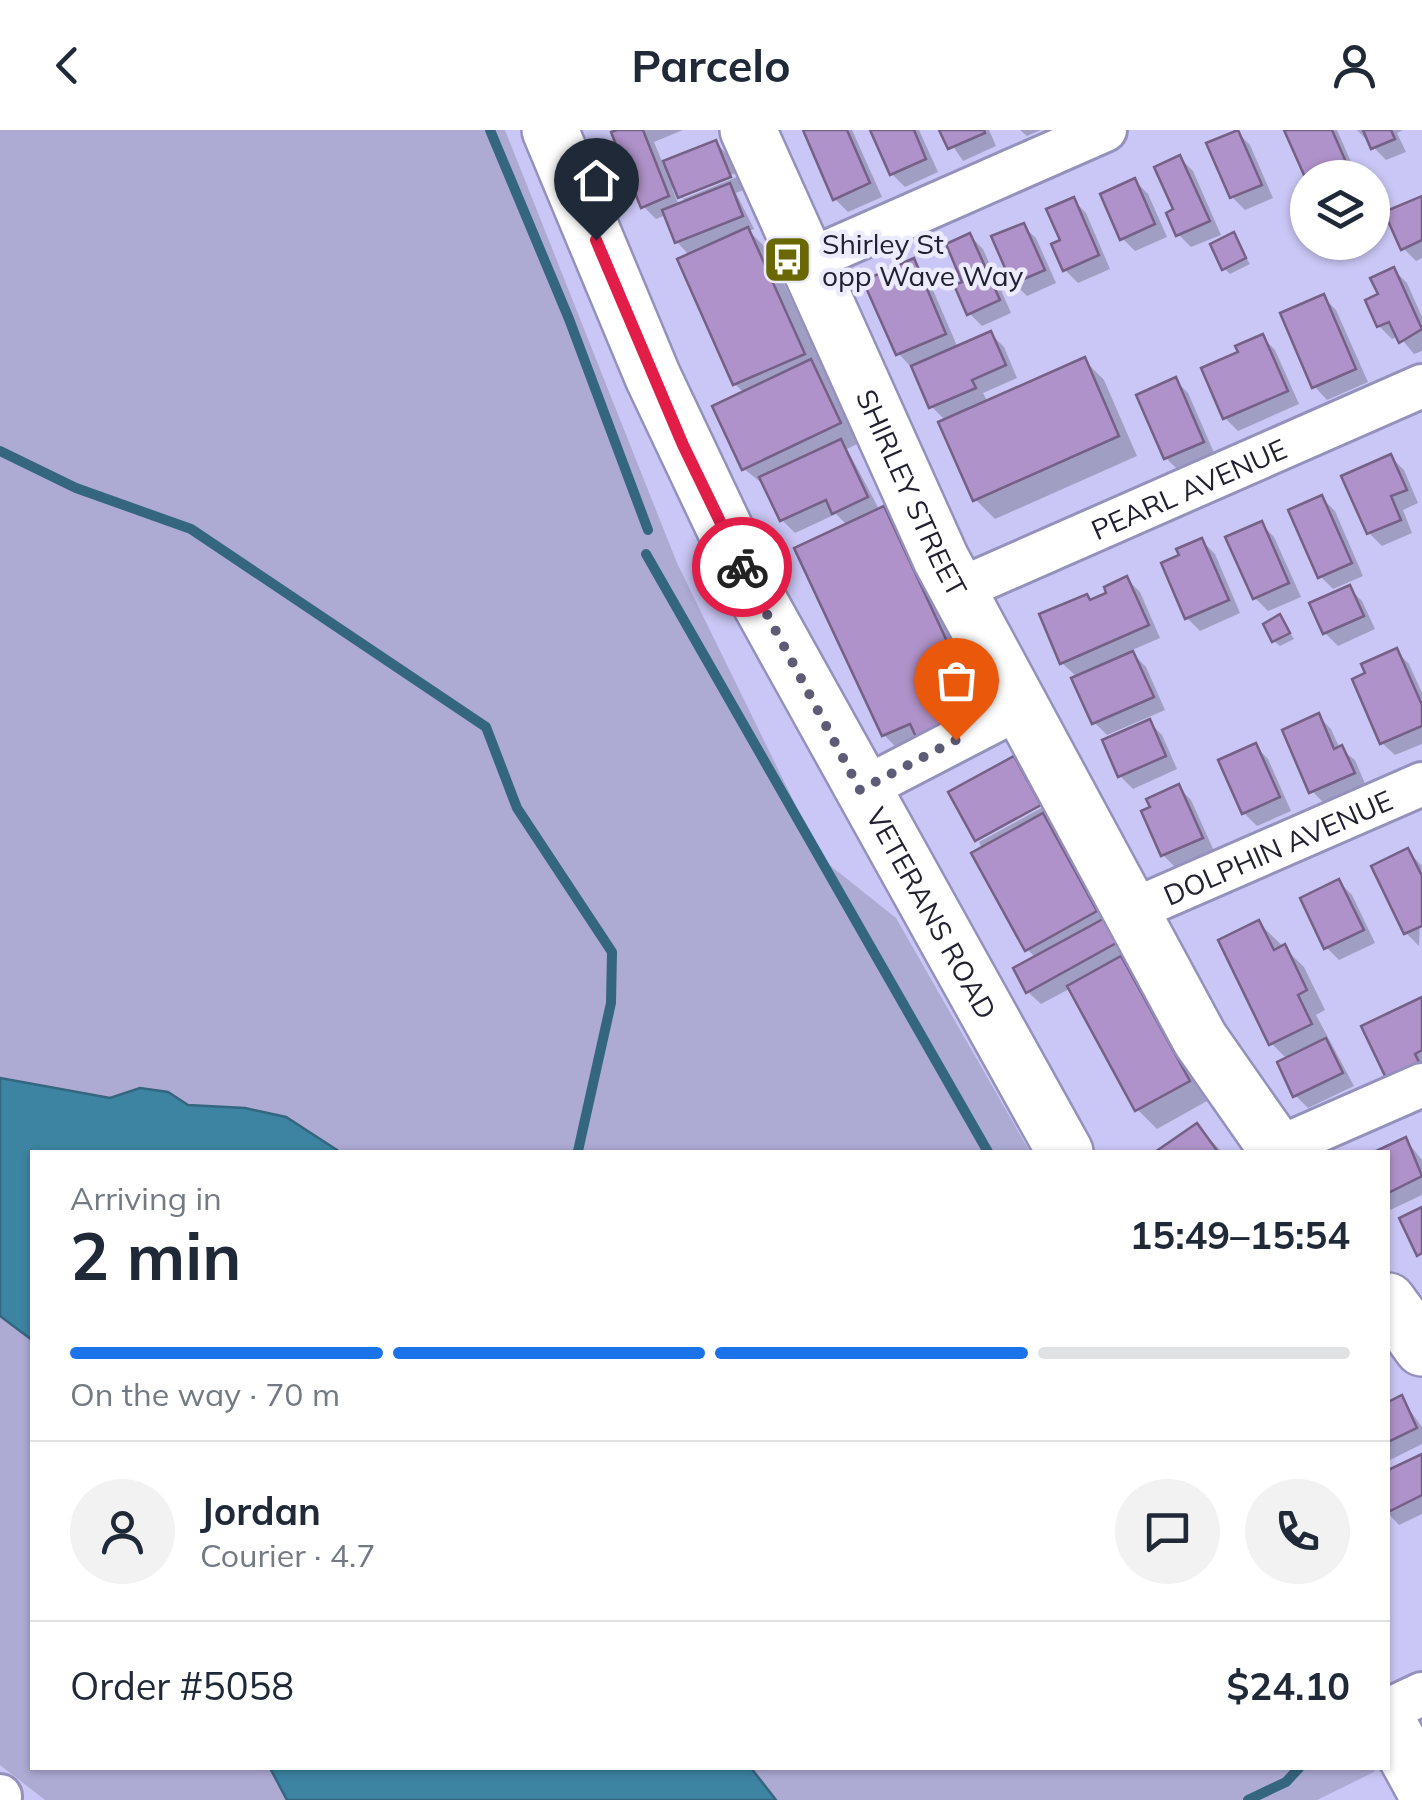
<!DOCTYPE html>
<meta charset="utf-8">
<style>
:root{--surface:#fff;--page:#f2f2f3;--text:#1f2937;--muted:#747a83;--line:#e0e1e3;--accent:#1a73e8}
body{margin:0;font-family:Mulish,sans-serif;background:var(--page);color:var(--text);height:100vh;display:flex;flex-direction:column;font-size:38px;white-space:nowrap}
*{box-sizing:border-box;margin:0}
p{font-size:32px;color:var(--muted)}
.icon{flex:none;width:55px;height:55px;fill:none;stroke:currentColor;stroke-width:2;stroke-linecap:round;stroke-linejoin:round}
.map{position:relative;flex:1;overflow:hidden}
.panel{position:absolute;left:30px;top:1020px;width:1360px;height:620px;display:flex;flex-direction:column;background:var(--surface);border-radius:0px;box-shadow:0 2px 8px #0004}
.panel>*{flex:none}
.fabs{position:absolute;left:1290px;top:30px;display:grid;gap:20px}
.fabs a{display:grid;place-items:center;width:100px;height:100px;border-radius:50%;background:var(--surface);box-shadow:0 2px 8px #0004;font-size:50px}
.pin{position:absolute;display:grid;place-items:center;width:85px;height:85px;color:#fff;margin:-102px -42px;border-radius:50% 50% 50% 0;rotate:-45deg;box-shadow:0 0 10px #0007}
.pin .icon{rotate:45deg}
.courier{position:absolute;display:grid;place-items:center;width:100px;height:100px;margin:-50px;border:8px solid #e11d48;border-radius:50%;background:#fff;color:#222;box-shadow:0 2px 12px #0007}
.headline em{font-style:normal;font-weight:700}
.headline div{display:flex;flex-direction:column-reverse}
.headline{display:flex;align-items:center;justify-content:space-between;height:170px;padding:0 40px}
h1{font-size:65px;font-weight:700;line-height:75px}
.bar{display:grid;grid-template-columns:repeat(4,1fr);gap:15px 10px;align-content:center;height:120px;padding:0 40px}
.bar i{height:12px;border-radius:8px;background:var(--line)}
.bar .active{background:var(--accent)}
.bar p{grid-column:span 4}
.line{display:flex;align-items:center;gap:25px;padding:0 40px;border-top:2px solid var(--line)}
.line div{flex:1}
.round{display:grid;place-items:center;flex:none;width:105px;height:105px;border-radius:52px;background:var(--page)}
header{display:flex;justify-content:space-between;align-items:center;height:130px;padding:0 40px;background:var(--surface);font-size:45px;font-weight:700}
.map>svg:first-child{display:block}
.green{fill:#adaad4}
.water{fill:#3d84a2;stroke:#356680;stroke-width:2.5}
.shadow{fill:#0003;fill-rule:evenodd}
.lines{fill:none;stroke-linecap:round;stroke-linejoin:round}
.stream{stroke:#356680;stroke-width:10}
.building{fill:#af92c9;stroke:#756087;stroke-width:2.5}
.street-casing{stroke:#9591bd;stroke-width:48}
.secondary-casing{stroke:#9591bd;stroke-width:60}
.street{stroke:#fff;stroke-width:42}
.secondary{stroke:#fff;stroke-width:55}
.done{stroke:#5d5b76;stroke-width:10;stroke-dasharray:0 18}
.route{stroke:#e11d48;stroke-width:12}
.labels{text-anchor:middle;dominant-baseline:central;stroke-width:9;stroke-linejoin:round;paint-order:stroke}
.poi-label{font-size:28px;fill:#222132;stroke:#ecebfe;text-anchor:start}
.street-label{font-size:28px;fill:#222132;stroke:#ecebfe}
</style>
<header><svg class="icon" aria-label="back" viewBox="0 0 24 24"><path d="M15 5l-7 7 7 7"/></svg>Parcelo<svg class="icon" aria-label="person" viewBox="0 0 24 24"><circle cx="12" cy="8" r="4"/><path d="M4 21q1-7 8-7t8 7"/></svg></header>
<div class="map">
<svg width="1422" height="1670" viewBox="0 0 1422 1670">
<rect width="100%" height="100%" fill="#cac6f5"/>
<g class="green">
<path d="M0 0H505L677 433 822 729 896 788 1030 1022H340L286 987 188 975 168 962 140 958 110 968 0 948Z"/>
<path d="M0 1186 32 1210V1638H270L287 1670H45L0 1635Z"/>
<path d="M751 1638H1375L1374 1642 1317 1670H776Z"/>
</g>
<g class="water">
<path d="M0 948 110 968 140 958 168 962 188 975 245 978 286 987 340 1022H32V1210L0 1186Z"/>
<path d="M270 1638H751L776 1670H287Z"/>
</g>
<g class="shadow">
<path d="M624 0H683L654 12 663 34 716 13 729 26 736 43 683 63V69L737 47 743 60 736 63 754 99 749 101 768 120 859 313 847 319 880 381 909 405 1003 606 910 631 884 605 797 419 848 396 836 384 795 403 782 390 767 357 744 339V263L735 254 690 126 677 112 666 85 656 89 643 76ZM672 58 687 73 679 76Z"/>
<path d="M805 0H852L882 67 848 82 835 69Z"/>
<path d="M872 0H919L938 42 905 57 892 44Z"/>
<path d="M942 0H989L996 16 963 31Z"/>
<path d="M1020 0H1041L1027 6Z"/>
<path d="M1286 0H1337L1358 48H1308Z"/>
<path d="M1357 0H1403L1397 3 1406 22 1386 30Z"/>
<path d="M1237 2 1250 15 1273 68 1245 80 1232 67Z"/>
<path d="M1180 28 1193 41 1221 105 1191 117 1178 104Z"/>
<path d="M1135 51 1148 64 1167 107 1135 121 1122 108Z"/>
<path d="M1422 68V128L1416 131 1403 118Z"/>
<path d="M1073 70 1086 83 1110 139 1078 153 1065 140 1063 112Z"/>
<path d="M1023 96 1036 108 1056 153 1027 166 1014 153Z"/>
<path d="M1233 105 1250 134 1230 144 1224 138Z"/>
<path d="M970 106 983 119 1011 183 982 196 969 183 966 154Z"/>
<path d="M913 131 926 144 958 218 991 204 1004 217 1017 248 983 263 988 273 1084 230 1104 250 1137 326 995 389 975 369 946 291 931 276 911 237 899 224 866 152Z"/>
<path d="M1394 140 1407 153 1422 187V221L1414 224 1399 206 1392 209 1379 196 1381 166Z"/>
<path d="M1323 167 1336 180 1368 252 1327 270 1315 257Z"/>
<path d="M1262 207 1275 220 1299 274 1238 301 1225 288 1241 223Z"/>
<path d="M1175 250 1188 263 1215 325 1179 341 1166 328Z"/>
<path d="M1391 327 1404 340 1418 373 1403 380 1412 403 1382 416 1369 403Z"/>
<path d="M1322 368 1335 381 1363 446 1333 459 1320 446Z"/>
<path d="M1261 394 1274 407 1301 467 1268 481 1255 468 1229 408Z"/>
<path d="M1202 411 1215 424 1240 483 1200 501 1187 488Z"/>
<path d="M1127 449 1140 462 1160 508 1130 521 1146 537 1165 580 1107 605 1094 592 1078 548 1062 533 1092 472Z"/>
<path d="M1349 458 1362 471 1375 499 1338 516 1325 503Z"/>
<path d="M1280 488 1294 509 1280 516 1274 511Z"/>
<path d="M1396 521 1409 534 1422 563V614L1395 625 1382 613Z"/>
<path d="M1318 586 1331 599 1340 619 1355 630 1366 656 1325 674 1312 661Z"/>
<path d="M1149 592 1162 605 1177 639 1133 659 1120 646Z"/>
<path d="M1255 616 1268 629 1291 681 1257 696 1244 683Z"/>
<path d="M1013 629 1042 671 977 710 951 663Z"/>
<path d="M1178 657 1191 670 1214 721 1176 738 1163 725 1153 678Z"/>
<path d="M1045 676 1052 688 1047 691 1062 706 1129 826 1122 830 1140 849 1207 971 1157 999 1137 979 1071 858 1041 874 1028 862 1036 828 1027 819 979 712Z"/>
<path d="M1408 721 1422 736 1419 816 1406 803Z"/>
<path d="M1339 752 1352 765 1375 813 1339 830 1326 817Z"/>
<path d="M1259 793 1304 837 1325 880 1316 885 1354 956 1308 978 1295 965 1287 929 1271 913Z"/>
<path d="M1422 870V959L1388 946Z"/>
<path d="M1197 996 1222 1022H1159Z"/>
<path d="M1406 1010 1422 1030V1065L1388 1081V1022H1380Z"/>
<path d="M1401 1268 1422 1297V1314L1388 1331V1274Z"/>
<path d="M1422 1326V1384L1399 1395 1388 1383V1343Z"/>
</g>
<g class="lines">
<g class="stream">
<path d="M490 0 569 189 648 400"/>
<path d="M0 321 76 358 191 399 486 597 517 678 612 822 611 873 578 1021"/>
<path d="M646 424 988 1022"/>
<path d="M1248 1670 1286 1652 1299 1638"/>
</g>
</g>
<g class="building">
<path d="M617 0H643L669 66 641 78 611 2Z"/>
<path d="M803 0H847L870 53 833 70Z"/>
<path d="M870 0H914L926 29 890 45Z"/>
<path d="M939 0H984L985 3 948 19Z"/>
<path d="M1238 0 1262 55 1230 68 1206 13Z"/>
<path d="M1284 0H1332L1353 48H1308V54Z"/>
<path d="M1363 0H1391L1395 9 1371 19Z"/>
<path d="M716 10 731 47 678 68 663 31Z"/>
<path d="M1180 25 1210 91 1176 106 1166 83 1173 79 1154 37Z"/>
<path d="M1135 48 1155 94 1120 110 1100 64Z"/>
<path d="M730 53 743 86 675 113 662 80Z"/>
<path d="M1422 66V110L1401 120 1384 82Z"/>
<path d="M1074 67 1099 125 1063 141 1051 114 1060 110 1046 79Z"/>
<path d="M1024 93 1045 140 1012 154 991 106Z"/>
<path d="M748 97 805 224 733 255 677 129Z"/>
<path d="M1234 102 1246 128 1222 140 1210 114Z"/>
<path d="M970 103 1000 170 967 185 954 155 962 152 946 114Z"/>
<path d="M914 128 946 204 896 225 863 151Z"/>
<path d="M1394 137 1422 199 1399 213 1389 192 1377 197 1365 170 1378 164 1370 148Z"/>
<path d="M1324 164 1356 239 1312 258 1280 183Z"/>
<path d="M991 201 1006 235 972 250 976 258 929 278 911 236Z"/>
<path d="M1263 204 1288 261 1223 289 1201 238 1238 222 1235 216Z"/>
<path d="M1085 227 1119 306 973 371 938 292Z"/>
<path d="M811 229 841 293 742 340 712 276Z"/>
<path d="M1176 247 1204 312 1164 329 1136 265Z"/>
<path d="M841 309 868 367 832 384 826 370 780 391 759 347Z"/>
<path d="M1391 324 1407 360 1391 366 1401 390 1367 404 1341 346Z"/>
<path d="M1322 365 1352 433 1318 448 1288 380Z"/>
<path d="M884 376 979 580 917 609 910 594 882 606 794 418Z"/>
<path d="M1262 391 1289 453 1253 469 1225 407Z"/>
<path d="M1202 408 1229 470 1185 489 1161 433 1179 425 1176 419Z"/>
<path d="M1127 446 1149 495 1060 534 1039 484 1087 464 1090 470 1106 463 1104 457Z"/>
<path d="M1350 455 1364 486 1323 504 1309 473Z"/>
<path d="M1280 484 1290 503 1272 512 1263 494Z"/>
<path d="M1397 518 1422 575V596L1380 614 1352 549 1365 543 1361 534Z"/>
<path d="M1133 521 1154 567 1092 594 1071 548Z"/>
<path d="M1319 583 1334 619 1342 615 1355 643 1309 663 1282 600Z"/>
<path d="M1150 589 1166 626 1118 647 1102 610Z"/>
<path d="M1256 613 1280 667 1242 684 1218 630Z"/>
<path d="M1014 626 1041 675 975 711 948 662Z"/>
<path d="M1179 654 1203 708 1161 726 1141 681 1150 677 1146 669Z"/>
<path d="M1043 683 1097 781 1025 821 971 723Z"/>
<path d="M1408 718 1422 746V796L1404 804 1371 736Z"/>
<path d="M1339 749 1364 800 1324 819 1300 768Z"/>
<path d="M1105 788 1118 812 1026 863 1013 838Z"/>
<path d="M1259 790 1274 820 1285 814 1307 860 1298 865 1312 894 1269 915 1218 810Z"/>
<path d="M1121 826 1190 951 1135 981 1067 856Z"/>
<path d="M1422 867V920L1415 924 1419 932 1386 948 1361 896Z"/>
<path d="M1326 908 1343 943 1293 967 1277 932Z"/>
<path d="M1197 993 1218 1022H1155Z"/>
<path d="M1406 1007 1422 1046 1388 1063V1022H1374Z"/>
<path d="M1422 1077V1123L1417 1126 1399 1088Z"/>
<path d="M1402 1265 1417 1298 1388 1312V1272Z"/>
<path d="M1422 1324V1365L1388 1382V1340Z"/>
</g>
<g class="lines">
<defs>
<g id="street">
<path d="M805 132 1105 0"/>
<path id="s1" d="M958 460 1422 256"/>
<path d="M861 660 1021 577"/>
<path id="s2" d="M1131 781 1422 654"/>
<path d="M1276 1019 1422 955"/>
<path d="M1388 1580 1422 1564"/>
<path d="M0 1667V1666"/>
</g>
<g id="secondary">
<path id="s3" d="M550 0 653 247 760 473 1065 1022"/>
<path id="s4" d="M748 0 941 429 1200 909 1279 1022"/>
<path d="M1388 1171 1422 1218"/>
<path d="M1388 1593 1422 1655"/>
</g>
</defs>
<use href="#street" class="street-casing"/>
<use href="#secondary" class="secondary-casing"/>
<use href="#street" class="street"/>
<use href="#secondary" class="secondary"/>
</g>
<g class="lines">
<path class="done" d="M742 437 860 660 956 610"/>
<path class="route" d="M596 110 683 315 742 437"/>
</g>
<defs>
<symbol id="bus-square" viewBox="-11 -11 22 22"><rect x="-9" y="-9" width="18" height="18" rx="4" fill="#6a6803" stroke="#ecebfe"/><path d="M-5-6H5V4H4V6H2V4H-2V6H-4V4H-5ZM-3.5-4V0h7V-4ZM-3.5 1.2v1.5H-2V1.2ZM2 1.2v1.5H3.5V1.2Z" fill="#fff"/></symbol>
</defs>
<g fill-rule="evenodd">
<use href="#bus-square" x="760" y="102" width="55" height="55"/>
</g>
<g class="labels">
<g class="poi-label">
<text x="822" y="113">Shirley St<tspan x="822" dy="32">opp Wave Way</tspan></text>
</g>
<g class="street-label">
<text stroke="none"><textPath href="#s1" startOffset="252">PEARL AVENUE</textPath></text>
<text stroke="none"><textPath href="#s4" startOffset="398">SHIRLEY STREET</textPath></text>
<text stroke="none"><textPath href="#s2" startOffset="160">DOLPHIN AVENUE</textPath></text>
<text stroke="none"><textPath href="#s3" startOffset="872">VETERANS ROAD</textPath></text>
</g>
</g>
</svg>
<div class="fabs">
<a><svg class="icon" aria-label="layers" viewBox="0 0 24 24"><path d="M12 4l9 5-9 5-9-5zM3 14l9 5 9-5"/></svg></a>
</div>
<div class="pin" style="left:956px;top:610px;background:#ea580c"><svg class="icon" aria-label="bag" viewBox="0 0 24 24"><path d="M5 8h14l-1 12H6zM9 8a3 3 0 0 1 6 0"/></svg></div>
<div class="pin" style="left:596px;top:110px;background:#1f2937"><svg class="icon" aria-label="home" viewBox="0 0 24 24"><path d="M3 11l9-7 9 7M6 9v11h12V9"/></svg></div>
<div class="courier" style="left:742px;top:437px"><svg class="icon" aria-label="bike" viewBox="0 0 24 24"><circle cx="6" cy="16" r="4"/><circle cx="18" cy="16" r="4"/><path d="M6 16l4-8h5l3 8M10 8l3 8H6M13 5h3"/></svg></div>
<section class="panel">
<div class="headline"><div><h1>2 min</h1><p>Arriving in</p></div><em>15:49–15:54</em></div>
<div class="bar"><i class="active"></i><i class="active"></i><i class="active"></i><i></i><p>On the way · 70 m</p></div>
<div class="line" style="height:180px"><a class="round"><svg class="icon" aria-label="person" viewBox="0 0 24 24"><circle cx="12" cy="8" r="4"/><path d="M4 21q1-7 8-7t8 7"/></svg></a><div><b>Jordan</b><p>Courier · 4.7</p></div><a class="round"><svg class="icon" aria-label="chat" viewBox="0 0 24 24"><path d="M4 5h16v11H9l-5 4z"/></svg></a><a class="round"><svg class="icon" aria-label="phone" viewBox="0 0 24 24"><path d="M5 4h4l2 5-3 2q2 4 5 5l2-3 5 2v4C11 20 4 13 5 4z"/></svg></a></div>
<div class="line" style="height:130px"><div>Order #5058</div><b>$24.10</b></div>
</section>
</div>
